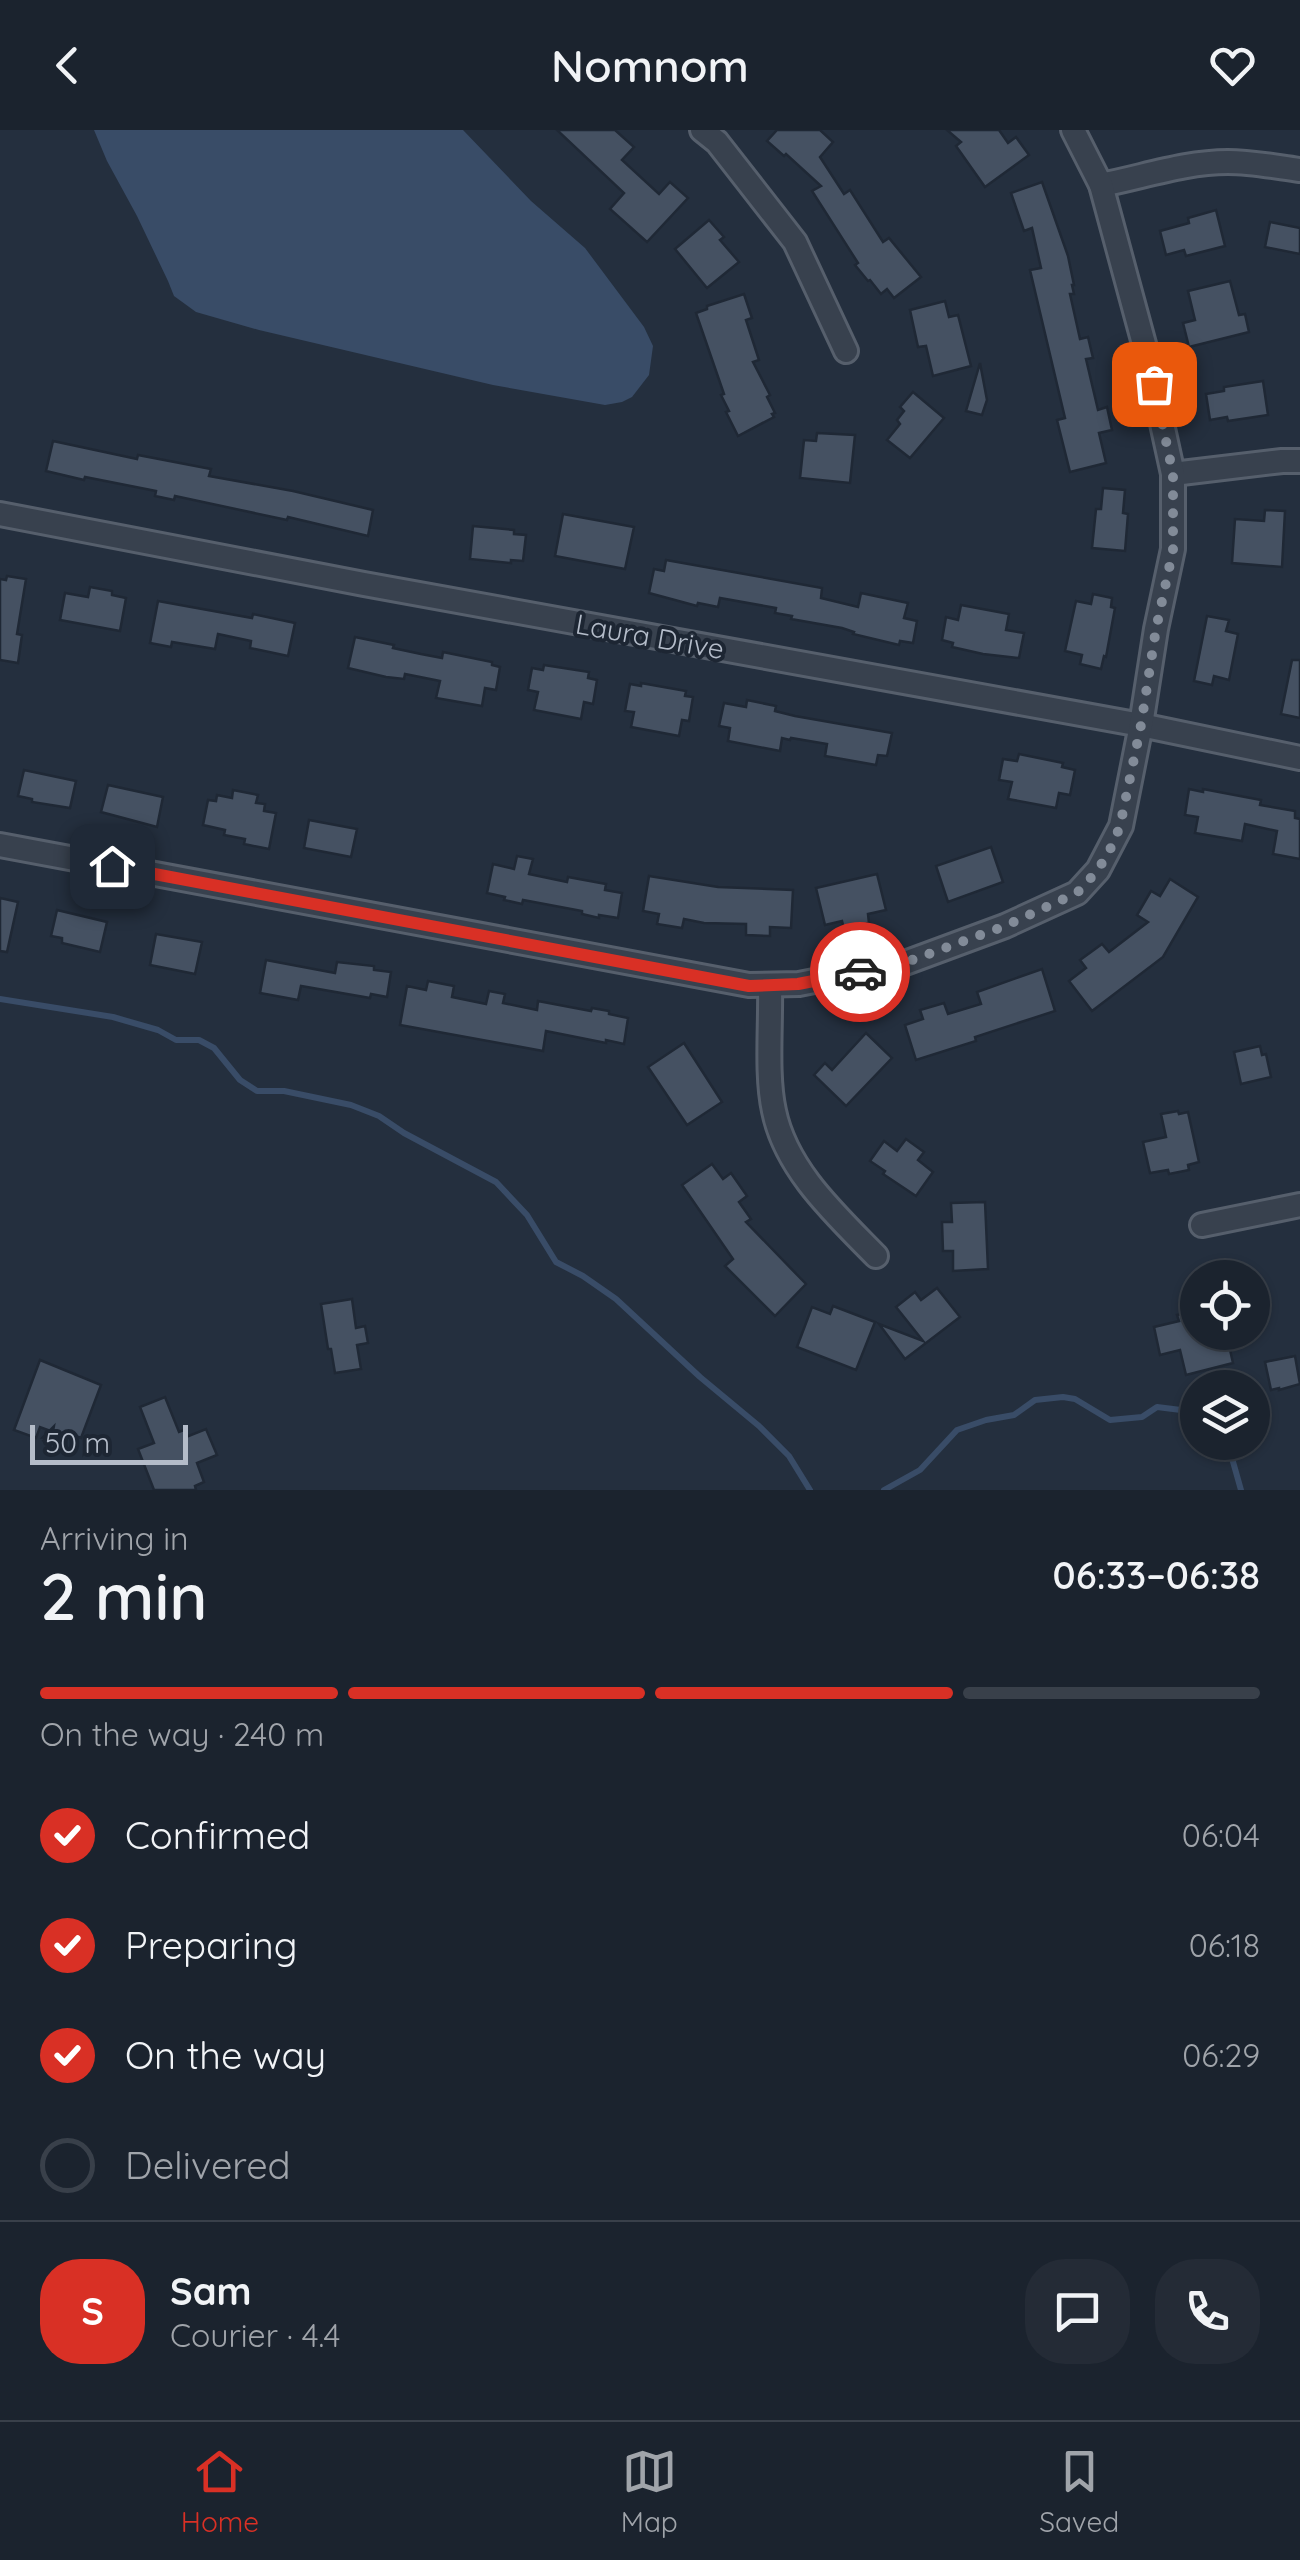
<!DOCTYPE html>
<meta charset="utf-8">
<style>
:root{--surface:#1b232e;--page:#242b36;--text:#f1f3f6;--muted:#a0a4aa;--line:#39404a;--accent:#d93025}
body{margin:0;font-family:Quicksand,sans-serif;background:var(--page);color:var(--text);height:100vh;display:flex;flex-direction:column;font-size:38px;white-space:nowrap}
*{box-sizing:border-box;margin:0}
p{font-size:32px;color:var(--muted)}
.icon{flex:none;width:55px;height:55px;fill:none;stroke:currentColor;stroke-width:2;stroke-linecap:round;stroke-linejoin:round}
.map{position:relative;height:1360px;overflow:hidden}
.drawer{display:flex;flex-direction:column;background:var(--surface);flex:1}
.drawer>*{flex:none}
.fabs{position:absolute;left:1180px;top:1130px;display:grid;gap:20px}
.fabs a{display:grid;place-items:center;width:90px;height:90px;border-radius:50%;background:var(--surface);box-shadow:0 2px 8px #0004,0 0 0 2px var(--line);font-size:50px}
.scale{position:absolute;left:30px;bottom:25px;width:158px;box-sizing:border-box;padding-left:10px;border:5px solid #b4bcc9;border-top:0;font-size:28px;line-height:35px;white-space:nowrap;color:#b4bcc9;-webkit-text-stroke:8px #1d2633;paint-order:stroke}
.pin{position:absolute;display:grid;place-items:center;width:85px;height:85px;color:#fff;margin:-42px;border-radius:20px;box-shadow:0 5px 15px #0006}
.courier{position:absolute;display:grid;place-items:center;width:100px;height:100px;margin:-50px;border:8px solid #d93025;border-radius:50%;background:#fff;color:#222;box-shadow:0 2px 12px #0007}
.overview em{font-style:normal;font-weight:600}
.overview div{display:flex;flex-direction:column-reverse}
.overview{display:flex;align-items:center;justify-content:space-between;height:170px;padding:0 40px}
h1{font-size:65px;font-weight:600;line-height:75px}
.bar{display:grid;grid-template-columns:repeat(4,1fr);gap:15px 10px;align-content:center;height:120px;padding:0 40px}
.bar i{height:12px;border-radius:8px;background:var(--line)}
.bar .active{background:var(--accent)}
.bar p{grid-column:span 4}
.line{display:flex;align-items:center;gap:25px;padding:0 40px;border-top:2px solid var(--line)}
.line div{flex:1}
.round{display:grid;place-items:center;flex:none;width:105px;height:105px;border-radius:40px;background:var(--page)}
ol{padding:0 40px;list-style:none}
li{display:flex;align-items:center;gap:30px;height:110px}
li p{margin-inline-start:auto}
li .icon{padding:10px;border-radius:50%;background:var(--accent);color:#fff;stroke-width:4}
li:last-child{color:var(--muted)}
li i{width:55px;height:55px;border:5px solid var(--line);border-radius:50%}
header{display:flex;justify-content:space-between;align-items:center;height:130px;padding:0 40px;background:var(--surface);font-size:45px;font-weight:600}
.dock{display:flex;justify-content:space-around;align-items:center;height:140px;border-top:2px solid var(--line);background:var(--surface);font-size:28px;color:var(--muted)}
.dock a{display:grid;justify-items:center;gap:5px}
.dock .active{color:var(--accent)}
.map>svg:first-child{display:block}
.water{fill:#394c67}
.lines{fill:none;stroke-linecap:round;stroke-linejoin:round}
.stream{stroke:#394c67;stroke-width:6}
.building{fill:#455162;stroke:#1f2835;stroke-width:2.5}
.street-casing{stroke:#565f6c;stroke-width:28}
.street{stroke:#38414e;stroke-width:22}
.done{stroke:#828b98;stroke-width:10;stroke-dasharray:0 18}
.route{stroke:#d93025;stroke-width:12}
.labels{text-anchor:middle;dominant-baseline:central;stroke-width:8;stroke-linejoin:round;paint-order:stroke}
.street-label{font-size:28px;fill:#b4bcc9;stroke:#1d2633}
</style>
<header><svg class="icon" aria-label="back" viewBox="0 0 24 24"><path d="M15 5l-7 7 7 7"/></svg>Nomnom<svg class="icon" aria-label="heart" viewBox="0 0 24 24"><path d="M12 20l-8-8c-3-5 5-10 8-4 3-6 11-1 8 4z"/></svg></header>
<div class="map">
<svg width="1300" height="1360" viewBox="0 0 1300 1360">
<rect width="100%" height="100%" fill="#242f3e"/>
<path class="water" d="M94 0H463L531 71 585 118 644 197 653 216 649 245 632 267 622 272 605 275 493 255 259 200 196 182 174 166 168 151 137 86 107 31Z"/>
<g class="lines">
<g class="stream">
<path d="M0 869 113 887 158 900 176 910H199L214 918 240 950 257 961H284L351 975 379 986 404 1003 496 1052 527 1085 556 1132 583 1146 616 1169 700 1247 759 1296 789 1326 810 1360"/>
<path d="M1222 1312 1230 1321 1241 1360"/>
<path d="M884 1360 920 1340 957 1300 986 1290 1014 1285 1035 1270 1063 1267 1075 1269 1110 1290 1142 1287 1157 1277 1181 1280 1198 1287"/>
</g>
</g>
<g class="building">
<path d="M557 0H615L634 17 622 30 659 64 670 52 688 68 647 112 610 79 624 63Z"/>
<path d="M777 0H820L833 12 820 27 844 64 850 60 883 112 889 108 921 147 894 168 887 159 881 164 870 150 868 151 855 135 858 133 812 61 821 56 786 24 784 26 767 11Z"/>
<path d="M947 0H999L1008 13 1016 7 1029 25 985 57 956 16 961 12Z"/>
<path d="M1042 52 1068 126 1074 155H1072L1074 164H1070L1080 209 1088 207 1093 228 1086 229 1098 280 1107 277 1112 300 1099 303 1106 333 1070 342 1057 290 1065 288 1030 140 1041 138 1032 98 1024 101 1011 63Z"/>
<path d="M1216 80 1225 116 1186 126 1184 120 1166 125 1160 101 1189 93 1188 88Z"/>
<path d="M709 90 724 107 720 110 739 132 707 158 675 119Z"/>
<path d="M1270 92 1300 98V124L1265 117Z"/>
<path d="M1230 151 1239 185 1245 184 1249 202 1189 217 1183 193 1195 190 1188 161Z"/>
<path d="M744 164 752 188 746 190 759 230 753 232 770 265 767 267 775 283 772 284 774 287 738 306 726 282 729 281 721 265 724 264 696 183 707 179V176Z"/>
<path d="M945 171 949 187 958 185 971 236 933 246 926 216 918 217 910 180Z"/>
<path d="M980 233 987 270 982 285 966 281Z"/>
<path d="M1263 251 1268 285 1228 291 1227 287 1210 290 1206 264 1224 261V257Z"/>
<path d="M913 262 944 288 910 328 887 310 900 294 897 290 904 281 900 277Z"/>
<path d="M817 303 855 305 850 353 800 348 804 310 816 311Z"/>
<path d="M53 311 137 329 138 325 211 339 209 346 293 361 373 380 368 406 288 387 287 390 175 366 174 370 155 366 156 361 85 347 84 350 46 341Z"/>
<path d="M1103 358 1125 360 1123 383 1128 384 1125 421 1092 418 1096 379H1101Z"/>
<path d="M1265 380 1285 381 1282 437 1232 433 1235 389 1264 391Z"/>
<path d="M563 384 634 397 625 439 555 426Z"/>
<path d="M473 396 514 400V404L526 405 523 431 511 430V433L470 429Z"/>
<path d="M666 430 822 458 821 468 858 477 861 463 908 473 904 488 917 491 913 513 900 511 899 515 853 504 854 502 842 498 791 489 792 486 775 483 776 478 720 468 718 477 698 473 697 476 649 463 654 439 664 441Z"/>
<path d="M7 446 26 449 17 504 22 505 18 533 0 530V449L6 450Z"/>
<path d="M90 457 112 461V465L126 468 120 501 60 490 65 463 88 467Z"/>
<path d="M1093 464 1112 468 1111 477 1115 478 1106 527 1104 526 1101 539 1080 534 1082 525 1065 521 1076 471 1091 474Z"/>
<path d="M158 471 252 488 253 484 295 493 288 526 250 518 251 511 218 504 215 519 172 512 171 517 150 513Z"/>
<path d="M961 475 1009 484 1006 500 1024 503 1019 528 983 524 952 517 953 513 942 510 946 487 958 490Z"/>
<path d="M1207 486 1229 490 1226 501 1238 504 1229 550 1214 546 1212 555 1194 551Z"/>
<path d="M355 507 394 515 393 518 421 524 442 528 443 522 492 532V535L500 537 496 560 485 558 482 576 436 568 440 551 405 544 404 549 386 547 348 538Z"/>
<path d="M1292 530H1300V588L1281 584Z"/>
<path d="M544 535 589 542 588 548 597 550 593 574 584 572 581 589 534 580 538 562 528 560 532 538 543 540Z"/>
<path d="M641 553 686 561 685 566 693 567 689 591 682 590 679 606 631 597 634 582 625 581 630 554 641 556Z"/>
<path d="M747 570 776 576 775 581 795 586 892 603 887 626 878 625 876 635 825 626 827 614 791 608 790 610 782 608 780 621 728 611 730 598 719 596 724 573 746 577Z"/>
<path d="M1019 624 1063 633 1062 637 1075 640 1070 665 1059 663 1056 678 1008 669 1012 652 999 650 1003 629 1017 631Z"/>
<path d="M24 640 76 651 70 678 32 672V669L18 666Z"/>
<path d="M108 655 163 667 157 697 101 682Z"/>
<path d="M1189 659 1203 662V659L1261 670 1260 675 1295 681V688L1300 689V729L1273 724 1277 701 1245 694 1242 711 1195 703 1198 687 1185 685Z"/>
<path d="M233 660 258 665 256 673 265 674 264 681 276 683 269 719 244 714 245 709 224 705 225 700 203 695 208 670 216 671 217 665 232 668Z"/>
<path d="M309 690 357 699 351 727 304 718Z"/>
<path d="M991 717 1003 752 948 772 936 736Z"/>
<path d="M517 726 533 729 529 744 567 752 568 747 606 754 605 760 622 763 618 788 599 785V788L582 784V781L523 770 522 774 504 770 505 767 487 763 493 734 514 739Z"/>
<path d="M877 744 886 780 868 784 869 793 844 799 842 791 825 795 816 758Z"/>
<path d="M649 746 718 757 793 760 791 798 770 797V806L746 805V794L704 793 684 789 682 798 657 794 659 784 643 781Z"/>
<path d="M1170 749 1198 767 1163 827 1092 881 1069 851 1086 838 1080 830 1102 814 1109 822 1148 792 1137 785 1151 761 1160 766Z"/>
<path d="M0 768 18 772 7 822 0 821Z"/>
<path d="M57 780 107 792 100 822 62 813V808L51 806Z"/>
<path d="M156 804 202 812 195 844 150 835Z"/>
<path d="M266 830 335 843 337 832 374 836V840L391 842 387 867 371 864 370 868 301 856 298 870 260 863Z"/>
<path d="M1042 839 1055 881 975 907 976 911 916 930 905 895 923 889 920 880 944 873 948 884 981 874 977 862Z"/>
<path d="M428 851 454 856 452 867 486 874 489 861 505 864 503 873 537 880 538 871 591 881 592 878 609 881V884L628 888 624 914 606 910V913L546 901 543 921 400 895 407 856 426 860Z"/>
<path d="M866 903 892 928 846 976 814 945 825 933 832 940Z"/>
<path d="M684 913 722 972 687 995 648 937Z"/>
<path d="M1260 916 1262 925 1266 924 1271 947 1241 954 1234 922Z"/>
<path d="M1178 981 1179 984 1188 982 1199 1032 1188 1035 1189 1040 1169 1044 1168 1040 1150 1043 1143 1012 1166 1007 1161 984Z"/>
<path d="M906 1009 924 1022 918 1030 933 1042 916 1066 883 1044 885 1041 870 1031 884 1011 897 1021Z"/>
<path d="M712 1034 723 1049 731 1043 747 1066 739 1072 751 1089 746 1092 806 1154 775 1186 725 1136 733 1129 682 1055Z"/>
<path d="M985 1072 988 1139 953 1141V1121H943L942 1092H952L951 1073Z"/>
<path d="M937 1158 960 1187 905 1229 879 1194 923 1211 896 1177 915 1162 921 1170Z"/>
<path d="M352 1169 356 1198 365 1196 368 1213 357 1215 361 1239 335 1243 331 1219H328L321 1174Z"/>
<path d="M833 1176 875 1192 856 1240 797 1217 812 1177 830 1184Z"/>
<path d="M1198 1180V1202H1226L1233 1233 1186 1245 1180 1220 1160 1225 1154 1197 1179 1191 1177 1185Z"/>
<path d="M1295 1226 1300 1254 1279 1260V1258L1271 1260 1265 1232Z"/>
<path d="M40 1230 101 1255 81 1308 68 1303 67 1307 40 1297 36 1308 14 1300Z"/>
<path d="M165 1267 179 1302 184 1300 186 1307 206 1299 217 1325 197 1333 204 1352 195 1356 196 1360H154L138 1319 154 1313 140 1277Z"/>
</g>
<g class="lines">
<defs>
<g id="street">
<path d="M702 0 717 12 795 112 846 221"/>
<path d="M1101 55C1143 47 1185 32 1228 32 1252 32 1277 37 1300 40"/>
<path d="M1173 344 1282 331H1300"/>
<path d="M0 384 364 454 1141 595 1300 628"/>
<path d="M0 715 749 855 799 854 905 833 1005 796 1077 763 1098 740 1121 696 1141 595 1156 499 1173 419V344L1147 225 1101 55 1073 0"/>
<path d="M770 857C771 895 766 945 774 981 786 1040 836 1085 876 1126"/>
<path d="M1202 1095 1300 1075"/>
</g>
</defs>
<use href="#street" class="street-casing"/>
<use href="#street" class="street"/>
</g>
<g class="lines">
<path class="done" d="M860 842 904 833 1005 796 1077 763 1098 740 1113 714 1120 696 1141 595 1156 499 1173 420V344L1154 254"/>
<path class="route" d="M112 736 749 856 798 854 860 842"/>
</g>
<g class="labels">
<g class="street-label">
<text transform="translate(650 506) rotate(10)">Laura Drive</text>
</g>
</g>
</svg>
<div class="fabs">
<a><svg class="icon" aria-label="locate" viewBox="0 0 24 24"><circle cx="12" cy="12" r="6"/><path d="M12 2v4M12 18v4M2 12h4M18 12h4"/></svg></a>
<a><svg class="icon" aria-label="layers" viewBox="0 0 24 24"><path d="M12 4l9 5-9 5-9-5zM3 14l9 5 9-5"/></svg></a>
</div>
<div class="scale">50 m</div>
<div class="pin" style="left:1154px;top:254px;background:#ea580c"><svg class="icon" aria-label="bag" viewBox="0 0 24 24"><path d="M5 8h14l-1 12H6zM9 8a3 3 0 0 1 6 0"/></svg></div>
<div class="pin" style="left:112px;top:736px;background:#1f2937"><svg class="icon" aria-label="home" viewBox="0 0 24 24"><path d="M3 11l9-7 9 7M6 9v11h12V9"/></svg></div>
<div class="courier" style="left:860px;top:842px"><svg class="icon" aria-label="car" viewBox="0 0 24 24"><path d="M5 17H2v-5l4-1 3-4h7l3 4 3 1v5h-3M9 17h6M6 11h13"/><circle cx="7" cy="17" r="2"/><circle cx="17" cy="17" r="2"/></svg></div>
</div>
<section class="drawer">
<div class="overview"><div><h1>2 min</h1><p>Arriving in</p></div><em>06:33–06:38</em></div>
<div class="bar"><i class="active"></i><i class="active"></i><i class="active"></i><i></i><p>On the way · 240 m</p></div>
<ol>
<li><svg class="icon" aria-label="check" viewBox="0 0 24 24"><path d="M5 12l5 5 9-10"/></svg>Confirmed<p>06:04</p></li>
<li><svg class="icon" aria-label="check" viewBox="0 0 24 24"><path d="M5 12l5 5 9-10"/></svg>Preparing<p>06:18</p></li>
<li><svg class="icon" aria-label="check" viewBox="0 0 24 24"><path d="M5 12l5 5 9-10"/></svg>On the way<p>06:29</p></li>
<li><i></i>Delivered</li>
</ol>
<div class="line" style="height:180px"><b class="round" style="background:var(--accent);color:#fff">S</b><div><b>Sam</b><p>Courier · 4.4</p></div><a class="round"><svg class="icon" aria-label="chat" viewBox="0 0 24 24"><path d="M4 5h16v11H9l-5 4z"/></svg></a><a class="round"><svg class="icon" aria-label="phone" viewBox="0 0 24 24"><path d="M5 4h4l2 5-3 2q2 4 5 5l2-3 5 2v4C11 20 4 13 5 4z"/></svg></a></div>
</section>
<nav class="dock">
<a class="active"><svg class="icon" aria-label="home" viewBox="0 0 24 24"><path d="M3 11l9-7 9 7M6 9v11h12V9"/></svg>Home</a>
<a><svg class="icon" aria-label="map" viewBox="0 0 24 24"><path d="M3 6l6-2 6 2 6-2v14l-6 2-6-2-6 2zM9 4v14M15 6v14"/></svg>Map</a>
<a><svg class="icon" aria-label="saved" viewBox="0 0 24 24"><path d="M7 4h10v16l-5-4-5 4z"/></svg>Saved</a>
</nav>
